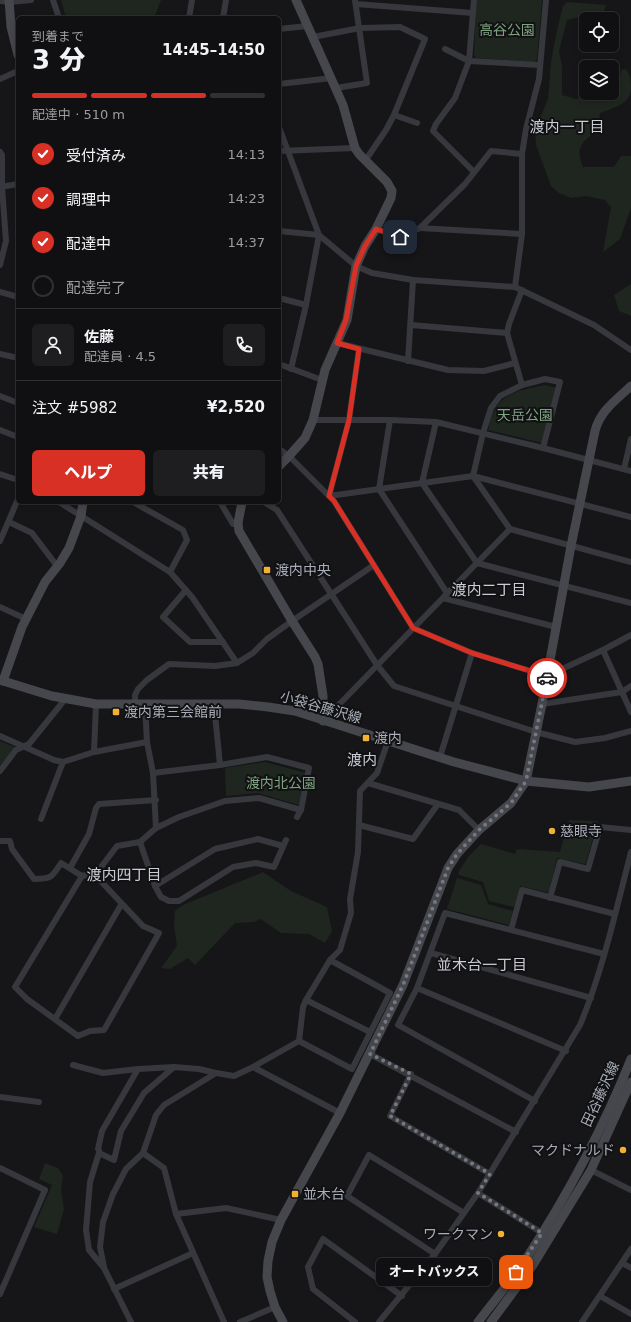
<!DOCTYPE html>
<html lang="ja">
<meta charset="utf-8">
<style>
:root{--surface:#101012;--page:#1e1e20;--text:#f1f3f6;--muted:#9c9d9f;--line:#303032;--accent:#d93025}
body{margin:0;font-family:"DejaVu Sans","Noto Sans JP",sans-serif;background:var(--page);color:var(--text);height:100vh;display:flex;flex-direction:column;font-size:15px;white-space:nowrap}
*{box-sizing:border-box;margin:0}
p{font-size:13px;color:var(--muted)}
.icon{flex:none;width:22px;height:22px;fill:none;stroke:currentColor;stroke-width:2;stroke-linecap:round;stroke-linejoin:round}
.map{position:relative;flex:1;overflow:hidden}
.drawer{position:absolute;left:16px;top:16px;width:265px;height:488px;display:flex;flex-direction:column;background:var(--surface);border-radius:6px;box-shadow:0 2px 6px #0003,0 0 0 1px var(--line)}
.drawer>*{flex:none}
.fabs{position:absolute;left:579px;top:12px;display:grid;gap:8px}
.fabs a{display:grid;place-items:center;width:40px;height:40px;border-radius:6px;background:var(--surface);box-shadow:0 2px 6px #0003,0 0 0 1px var(--line);font-size:20px}
.pin{position:absolute;display:grid;place-items:center;width:34px;height:34px;color:#fff;margin:-17px;border-radius:8px;box-shadow:0 2px 6px #0006}
.courier{position:absolute;display:grid;place-items:center;width:40px;height:40px;margin:-20px;border:3px solid #d93025;border-radius:50%;background:#fff;color:#222;box-shadow:0 1px 5px #0007}
.bubble{position:absolute;height:28px;border-radius:6px;background:var(--surface);box-shadow:0 2px 6px #0003,0 0 0 1px var(--line);font-size:13px;font-weight:800;line-height:28px;text-align:center}
.summary em{font-style:normal;font-weight:800}
.summary div{display:flex;flex-direction:column-reverse}
.summary{display:flex;align-items:center;justify-content:space-between;height:68px;padding:0 16px}
h1{font-size:26px;font-weight:800;line-height:30px}
.bar{display:grid;grid-template-columns:repeat(4,1fr);gap:6px 4px;align-content:center;height:48px;padding:0 16px}
.bar i{height:5px;border-radius:3px;background:var(--line)}
.bar .active{background:var(--accent)}
.bar p{grid-column:span 4}
.line{display:flex;align-items:center;gap:10px;padding:0 16px;border-top:1px solid var(--line)}
.line div{flex:1}
.round{display:grid;place-items:center;flex:none;width:42px;height:42px;border-radius:6px;background:var(--page)}
ol{padding:0 16px;list-style:none}
li{display:flex;align-items:center;gap:12px;height:44px}
li p{margin-inline-start:auto}
li .icon{padding:4px;border-radius:50%;background:var(--accent);color:#fff;stroke-width:4}
li:last-child{color:var(--muted)}
li i{width:22px;height:22px;border:2px solid var(--line);border-radius:50%}
.action{display:flex;gap:8px;margin-top:auto;padding:8px 16px}
.action a{flex:1;height:46px;border-radius:6px;background:var(--accent);color:#fff;font-size:16px;font-weight:800;line-height:46px;text-align:center}
.action a+a{background:var(--page);color:var(--text)}
.map>svg:first-child{display:block}
.green{fill:#1e261f}
.lines{fill:none;stroke-linecap:round;stroke-linejoin:round}
.street{stroke:#37383d;stroke-width:6}
.secondary{stroke:#45474d;stroke-width:9}
.done{stroke:#757880;stroke-width:4;stroke-dasharray:0 7.2}
.route{stroke:#d93025;stroke-width:5}
.poi-dot{fill:#f2b134;stroke:#111113;stroke-width:1.5}
.labels{text-anchor:middle;dominant-baseline:central;stroke-width:4;stroke-linejoin:round;paint-order:stroke}
.park-label{font-size:14px;fill:#7fa381;stroke:#111113}
.poi-label{font-size:14px;fill:#a8adb8;stroke:#111113;text-anchor:start}
.street-label{font-size:14px;fill:#a8adb8;stroke:#111113}
.neighbourhood-label{font-size:15px;fill:#c9ccd4;stroke:#111113}
</style>
<div class="map">
<svg width="631" height="1322" viewBox="0 0 631 1322">
<rect width="100%" height="100%" fill="#161618"/>
<g class="green">
<path d="M61 0H161L154 18H66Z"/>
<path d="M476 0H542L537 59 534 62 476 58 474 55Z"/>
<path d="M567 2 606 5 604 11 567 20 559 51 562 66V95L576 99 597 93H612V89L619 87 621 70 626 69C630 75 631 79 631 87 631 105 614 107 600 113L598 130C582 142 575 146 583 167H614L621 156H631V208L620 239 603 252 611 207 605 200 586 196 571 198 559 193 551 186 536 145 535 130 548 99 551 62 557 30 563 6Z"/>
<path d="M631 284V316L619 311 614 295Z"/>
<path d="M545 385 557 388 542 443 488 430C490 423 491 415 495 409 505 391 527 389 545 385Z"/>
<path d="M0 741 17 748 0 765Z"/>
<path d="M265 762 306 773 299 805 258 793 226 796 225 768Z"/>
<path d="M569 820 598 821 586 863 584 864 557 858 549 891 546 892 520 886 514 907 489 901 483 882 459 875 458 873 468 857 481 844 515 854 517 849 560 852Z"/>
<path d="M263 872 291 891 327 907 332 931 325 943 309 934 281 933 261 919 254 922 235 923 195 965 188 958 170 969 161 968 177 946 174 925 175 911 183 905Z"/>
<path d="M457 878 481 885 488 904 513 911 509 925 447 909Z"/>
<path d="M45 1163 58 1168 63 1176 61 1190 64 1209 57 1234 34 1227 52 1185 39 1179Z"/>
</g>
<g class="lines">
<g class="street">
<path d="M53 0 59 18"/>
<path d="M474 0 469 61 455 98 436 124 433 131 474 172"/>
<path d="M0 1 10 2 31 0"/>
<path d="M356 4 473 13"/>
<path d="M189 18 192 0"/>
<path d="M223 18 226 0"/>
<path d="M279 29 307 26"/>
<path d="M313 37 360 28 400 27 425 39 394 115 386 130 365 161"/>
<path d="M445 49 469 61 540 65"/>
<path d="M0 79 18 71"/>
<path d="M279 84 332 78"/>
<path d="M336 88 367 83 355 0"/>
<path d="M394 115 417 123"/>
<path d="M279 127 319 235 306 305 291 369"/>
<path d="M279 151 355 148"/>
<path d="M0 152 2 155V187L6 241 0 265"/>
<path d="M0 187 18 184"/>
<path d="M420 228 522 234"/>
<path d="M376 229 400 237 420 228 465 184 491 151 522 154"/>
<path d="M279 231 319 235 356 266 372 273 413 280 515 287 594 325 631 350"/>
<path d="M515 287 522 234V154L526 129 539 79 546 0"/>
<path d="M0 292 18 297"/>
<path d="M279 298 306 305"/>
<path d="M411 325 507 333"/>
<path d="M337 343 448 370 484 371 515 363"/>
<path d="M359 349 349 420 329 496 473 476 631 517"/>
<path d="M0 354 18 358"/>
<path d="M408 361 413 280"/>
<path d="M279 364 322 380"/>
<path d="M522 385 507 333 509 324 522 290"/>
<path d="M0 396 18 403"/>
<path d="M313 420H390L436 422 543 448 631 471"/>
<path d="M390 420 379 489 447 593 443 598 556 627"/>
<path d="M436 422 422 483 477 563 631 603"/>
<path d="M0 430 18 437"/>
<path d="M543 448 560 382 545 379 522 385 500 396 491 408 483 433 473 476 510 529 631 562"/>
<path d="M279 449 289 456 334 501 413 628 472 653 547 676 603 650 631 635"/>
<path d="M624 469 631 439"/>
<path d="M0 474 18 480"/>
<path d="M59 502 170 572 192 597 237 663"/>
<path d="M133 502 183 530 187 540 170 572"/>
<path d="M220 502 233 524 238 523"/>
<path d="M264 502 277 510 377 665 394 686 536 732 575 742 605 738 631 731"/>
<path d="M9 522 32 533 57 566"/>
<path d="M0 541 18 499"/>
<path d="M186 590 163 617 190 642H223"/>
<path d="M0 607 26 619"/>
<path d="M603 650 631 712"/>
<path d="M135 704V695L138 689 147 680 169 664 215 666 237 663 253 653 267 639 292 621 374 565"/>
<path d="M214 704 220 765"/>
<path d="M542 704 622 692 631 686"/>
<path d="M145 705 147 742 153 773 156 828"/>
<path d="M323 721 510 529"/>
<path d="M0 736 54 760 63 762 94 752 147 742"/>
<path d="M94 752 96 704"/>
<path d="M440 757 472 653"/>
<path d="M0 771 16 750 29 744 66 698"/>
<path d="M153 773 220 765 267 757 309 768 301 810 297 817"/>
<path d="M368 783 459 810 479 830"/>
<path d="M41 819 63 762"/>
<path d="M359 825 413 839 438 804"/>
<path d="M0 841H10L12 849 34 879C52 879 52 877 61 863L82 876"/>
<path d="M140 842 155 886 161 897 169 901H179L233 867 256 863 274 867 286 840"/>
<path d="M70 868 89 834 96 808 99 804 156 800"/>
<path d="M90 874 95 875 143 926 159 933 104 1030 90 1031 78 1036 27 999 15 987 82 876Z"/>
<path d="M95 875 117 846 140 842 156 828 179 817 225 801 259 798 301 810"/>
<path d="M155 886 215 849 258 839 283 846"/>
<path d="M550 898 560 862 588 869 600 827 631 830"/>
<path d="M511 930 522 890 615 914"/>
<path d="M431 953 591 998"/>
<path d="M417 988 566 1051"/>
<path d="M306 1000 370 1032"/>
<path d="M55 1019 121 905"/>
<path d="M299 1041 352 1069 390 993 330 960"/>
<path d="M370 1054 516 1132"/>
<path d="M73 1065 103 1073 138 1069"/>
<path d="M253 1067 340 1113"/>
<path d="M216 1073 164 1105 156 1115 143 1153 164 1168 176 1214 224 1322"/>
<path d="M411 1074 390 1116 490 1174"/>
<path d="M0 1097 39 1102"/>
<path d="M535 1101 398 1025 417 988 445 913 604 954"/>
<path d="M99 1153 114 1160 121 1131 144 1093 174 1067"/>
<path d="M0 1168 45 1190 0 1294"/>
<path d="M591 1170 631 1190"/>
<path d="M478 1193 542 1233"/>
<path d="M176 1214 226 1208 281 1220"/>
<path d="M435 1254 347 1196 369 1155 464 1213"/>
<path d="M622 1263 631 1268"/>
<path d="M104 1267 100 1247 103 1222 113 1194 126 1169 143 1153"/>
<path d="M114 1289 193 1253"/>
<path d="M600 1296 631 1314"/>
<path d="M131 1322 104 1268 89 1250 86 1230 90 1182 99 1153V1150L98 1149 102 1131 138 1069 174 1067 199 1069 216 1073 234 1076 253 1067 299 1041 303 1007 306 1000 330 960 340 950 351 913 350 899 358 852 360 791 377 773 388 741"/>
<path d="M240 1322 275 1307"/>
<path d="M355 1322 313 1289 308 1267 323 1239 402 1296"/>
<path d="M379 1322 435 1254 478 1193 580 1025C603 970 616 910 631 852"/>
<path d="M582 1322 631 1249"/>
</g>
<g class="secondary">
<path d="M9 0 11 27 18 55"/>
<path d="M279 466 289 456 305 438 313 420 325 370 347 320 356 266 365 246 376 229 391 198 392 191 387 182 359 154 355 148 343 105 296 0"/>
<path d="M242 502 238 523 239 531 292 621 315 657 318 664 323 696V721"/>
<path d="M0 680 52 696 96 704H239L268 707 295 711 454 762 526 781 589 787 631 781"/>
<path d="M3 681 22 627 45 582 60 563 69 548 81 516 83 502"/>
<path d="M283 1322 275 1307 270 1291 267 1277 268 1261 272 1242 281 1220 340 1113 403 985 448 868 457 854 479 830 511 803 526 781 542 704 571 546 595 431C600 411 616 400 631 386"/>
<path d="M478 1322C494 1301 511 1281 526 1259 567 1196 603 1129 631 1059"/>
<path d="M491 1322 533 1265 591 1170 631 1082"/>
</g>
</g>
<g class="lines">
<path class="done" d="M516 1272 542 1233 478 1193 490 1174 390 1116 411 1074 370 1054 403 985 448 868 457 854 479 830 511 803 526 781 547 678"/>
<path class="route" d="M400 237 376 229 365 246 356 266 346 320 337 343 359 349 349 420 329 496 334 501 413 628 472 653 547 676V678"/>
</g>
<g class="poi-dot">
<rect x="263" y="566" width="8" height="8" rx="2"/>
<rect x="112" y="708" width="8" height="8" rx="2"/>
<rect x="362" y="734" width="8" height="8" rx="2"/>
<circle cx="552" cy="831" r="4"/>
<circle cx="623" cy="1150" r="4"/>
<rect x="291" y="1190" width="8" height="8" rx="2"/>
<circle cx="501" cy="1234" r="4"/>
</g>
<g class="labels">
<g class="park-label">
<text x="507" y="30">高谷公園</text>
<text x="525" y="415">天岳公園</text>
<text x="281" y="783">渡内北公園</text>
</g>
<g class="poi-label">
<text x="275" y="570">渡内中央</text>
<text x="124" y="712">渡内第三会館前</text>
<text x="374" y="738">渡内</text>
<text x="560" y="831">慈眼寺</text>
<text x="615" y="1150" text-anchor="end">マクドナルド</text>
<text x="303" y="1194">並木台</text>
<text x="493" y="1234" text-anchor="end">ワークマン</text>
</g>
<g class="street-label">
<text transform="translate(321 707) rotate(16)">小袋谷藤沢線</text>
<text transform="translate(600 1094) rotate(-65)">田谷藤沢線</text>
</g>
<g class="neighbourhood-label">
<text x="567" y="127">渡内一丁目</text>
<text x="489" y="590">渡内二丁目</text>
<text x="362" y="760">渡内</text>
<text x="124" y="875">渡内四丁目</text>
<text x="482" y="965">並木台一丁目</text>
</g>
</g>
</svg>
<div class="fabs">
<a><svg class="icon" aria-label="locate" viewBox="0 0 24 24"><circle cx="12" cy="12" r="6"/><path d="M12 2v4M12 18v4M2 12h4M18 12h4"/></svg></a>
<a><svg class="icon" aria-label="layers" viewBox="0 0 24 24"><path d="M12 4l9 5-9 5-9-5zM3 14l9 5 9-5"/></svg></a>
</div>
<div class="pin" style="left:516px;top:1272px;background:#ea580c"><svg class="icon" aria-label="bag" viewBox="0 0 24 24"><path d="M5 8h14l-1 12H6zM9 8a3 3 0 0 1 6 0"/></svg></div>
<div class="pin" style="left:400px;top:237px;background:#1f2937"><svg class="icon" aria-label="home" viewBox="0 0 24 24"><path d="M3 11l9-7 9 7M6 9v11h12V9"/></svg></div>
<div class="courier" style="left:547px;top:678px"><svg class="icon" aria-label="car" viewBox="0 0 24 24"><path d="M5 17H2v-5l4-1 3-4h7l3 4 3 1v5h-3M9 17h6M6 11h13"/><circle cx="7" cy="17" r="2"/><circle cx="17" cy="17" r="2"/></svg></div>
<div class="bubble" style="left:376px;top:1258px;width:116px">オートバックス</div>
<section class="drawer">
<div class="summary"><div><h1>3 分</h1><p>到着まで</p></div><em>14:45–14:50</em></div>
<div class="bar"><i class="active"></i><i class="active"></i><i class="active"></i><i></i><p>配達中 · 510 m</p></div>
<ol>
<li><svg class="icon" aria-label="check" viewBox="0 0 24 24"><path d="M5 12l5 5 9-10"/></svg>受付済み<p>14:13</p></li>
<li><svg class="icon" aria-label="check" viewBox="0 0 24 24"><path d="M5 12l5 5 9-10"/></svg>調理中<p>14:23</p></li>
<li><svg class="icon" aria-label="check" viewBox="0 0 24 24"><path d="M5 12l5 5 9-10"/></svg>配達中<p>14:37</p></li>
<li><i></i>配達完了</li>
</ol>
<div class="line" style="height:72px"><a class="round"><svg class="icon" aria-label="person" viewBox="0 0 24 24"><circle cx="12" cy="8" r="4"/><path d="M4 21q1-7 8-7t8 7"/></svg></a><div><b>佐藤</b><p>配達員 · 4.5</p></div><a class="round"><svg class="icon" aria-label="phone" viewBox="0 0 24 24"><path d="M5 4h4l2 5-3 2q2 4 5 5l2-3 5 2v4C11 20 4 13 5 4z"/></svg></a></div>
<div class="line" style="height:52px"><div>注文 #5982</div><b>¥2,520</b></div>
<div class="action"><a>ヘルプ</a><a>共有</a></div>
</section>
</div>
